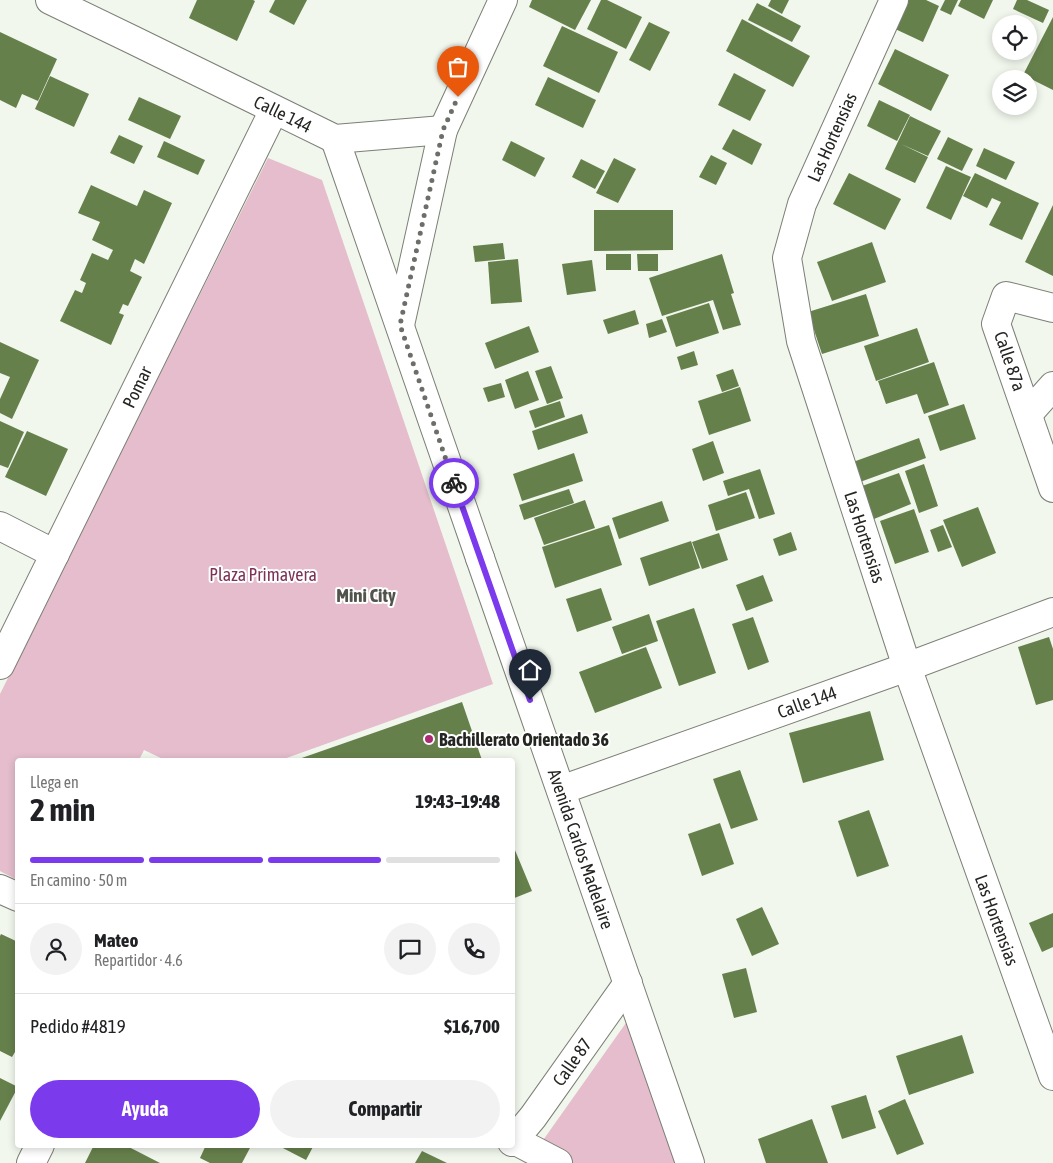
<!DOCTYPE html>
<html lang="es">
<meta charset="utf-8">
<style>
:root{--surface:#fff;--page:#f2f2f2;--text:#202124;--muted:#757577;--line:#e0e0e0;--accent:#7c3aed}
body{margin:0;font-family:"Asap Condensed",sans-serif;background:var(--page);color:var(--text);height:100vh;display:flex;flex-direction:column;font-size:19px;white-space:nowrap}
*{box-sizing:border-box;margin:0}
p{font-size:16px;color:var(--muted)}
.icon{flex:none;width:28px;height:28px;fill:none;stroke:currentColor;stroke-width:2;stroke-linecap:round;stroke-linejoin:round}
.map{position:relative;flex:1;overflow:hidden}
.drawer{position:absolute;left:15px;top:758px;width:500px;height:390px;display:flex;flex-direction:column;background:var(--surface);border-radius:5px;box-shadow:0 2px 8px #0003}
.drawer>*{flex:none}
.fabs{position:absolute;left:992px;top:15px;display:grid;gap:10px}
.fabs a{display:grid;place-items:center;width:45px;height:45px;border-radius:50%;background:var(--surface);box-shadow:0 2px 8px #0003;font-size:25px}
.pin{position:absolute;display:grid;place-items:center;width:42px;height:42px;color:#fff;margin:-51px -21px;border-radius:50% 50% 50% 0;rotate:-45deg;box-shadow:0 0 5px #0007}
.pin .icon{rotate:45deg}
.courier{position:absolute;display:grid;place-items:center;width:50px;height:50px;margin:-25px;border:4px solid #7c3aed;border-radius:50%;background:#fff;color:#222;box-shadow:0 1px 6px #0007}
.headline em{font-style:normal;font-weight:700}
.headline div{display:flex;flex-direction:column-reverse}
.headline{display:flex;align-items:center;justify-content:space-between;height:85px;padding:0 15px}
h1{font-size:32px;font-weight:700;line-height:38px}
.bar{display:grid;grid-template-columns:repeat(4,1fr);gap:8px 5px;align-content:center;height:60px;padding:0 15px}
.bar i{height:6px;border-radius:4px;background:var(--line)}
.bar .active{background:var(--accent)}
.bar p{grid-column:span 4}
.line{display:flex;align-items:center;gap:12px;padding:0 15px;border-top:1px solid var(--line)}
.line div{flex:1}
.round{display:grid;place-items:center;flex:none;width:52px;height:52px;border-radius:26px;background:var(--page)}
.cta{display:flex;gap:10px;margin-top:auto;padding:10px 15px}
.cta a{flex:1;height:58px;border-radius:30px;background:var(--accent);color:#fff;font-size:20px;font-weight:700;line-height:58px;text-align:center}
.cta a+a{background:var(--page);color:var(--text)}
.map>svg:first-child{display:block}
.green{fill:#e5bdcd}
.building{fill:#66804c}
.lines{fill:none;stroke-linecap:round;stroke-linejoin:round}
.minor-casing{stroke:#7b7f76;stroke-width:30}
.major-casing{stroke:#7b7f76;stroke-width:30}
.minor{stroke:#fff;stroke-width:28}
.major{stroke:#fff;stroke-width:28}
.done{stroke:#6c6f69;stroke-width:5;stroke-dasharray:0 9}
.route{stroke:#7c3aed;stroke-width:6}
.poi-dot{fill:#ad2972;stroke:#fff;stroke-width:2}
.labels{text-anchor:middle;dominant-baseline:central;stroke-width:4;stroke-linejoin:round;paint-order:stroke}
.street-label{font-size:18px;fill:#242622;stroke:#fff}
.park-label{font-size:18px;fill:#7d3258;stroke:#fff}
.poi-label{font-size:18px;font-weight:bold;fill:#242622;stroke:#fff;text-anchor:start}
.neighbourhood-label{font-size:19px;font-weight:bold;fill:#50544c;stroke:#fff}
</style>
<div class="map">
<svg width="1053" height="1163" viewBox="0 0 1053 1163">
<rect width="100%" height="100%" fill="#f1f7ed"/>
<g class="green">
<path d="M268 158 322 180 493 684 281 760H165L144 750 139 760H18L17 880 0 871V694Z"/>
<path d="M633 1013 683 1163H556L534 1153Z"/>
</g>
<g class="building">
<path d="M197 0H253L255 1 237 41 189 18Z"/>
<path d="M275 0H307L294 25 269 12Z"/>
<path d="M532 0H591L575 30 529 7Z"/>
<path d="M601 0H607L642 17 626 49 587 29Z"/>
<path d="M771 0H789L782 14 768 6Z"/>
<path d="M906 0H926L939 6 923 42 893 28Z"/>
<path d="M945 0H958L951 15 940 10Z"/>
<path d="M961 0H993L984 19 958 6Z"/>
<path d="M1017 0H1027L1049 10 1043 23 1013 9Z"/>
<path d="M757 3 801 26 792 42 748 20Z"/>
<path d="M1053 17V90L1023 75Z"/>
<path d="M742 19 810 56 793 87 726 51Z"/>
<path d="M649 22 670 32 650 71 629 60Z"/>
<path d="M562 26 618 52 599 93 543 66Z"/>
<path d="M0 32 57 59 38 101 22 94 16 108 0 100Z"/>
<path d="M895 49 949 75 931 111 878 84Z"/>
<path d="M734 73 766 90 750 121 718 105Z"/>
<path d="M50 76 89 94 74 127 35 109Z"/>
<path d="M548 77 596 100 583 128 535 105Z"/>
<path d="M139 97 181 116 170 139 128 120Z"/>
<path d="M879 100 910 115 897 141 867 126Z"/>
<path d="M910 116 941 131 928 156 901 144 928 157 915 183 885 169Z"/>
<path d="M733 129 762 144 752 165 722 149Z"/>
<path d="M119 135 143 146 134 164 110 153Z"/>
<path d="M948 137 973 149 962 171 937 159Z"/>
<path d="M164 141 205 160 198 175 157 157Z"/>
<path d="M511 141 545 158 535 177 502 160Z"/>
<path d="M984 148 1015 162 1006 180 976 166Z"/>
<path d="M711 155 727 163 716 185 699 177Z"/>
<path d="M614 158 636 169 618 203 596 193Z"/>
<path d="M581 159 605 171 595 189 572 177Z"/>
<path d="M946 166 971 177 951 220 926 208Z"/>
<path d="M849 173 901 199 885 230 833 204Z"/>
<path d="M975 173 1039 203 1022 240 989 225 1001 202 992 198 987 208 963 196Z"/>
<path d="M91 185 137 206 144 190 172 203 144 264 135 259 130 271 142 277 128 306 123 304 119 313 124 315 111 345 60 321 75 290 82 293 86 283 80 280 92 253 108 260 113 250 92 240 100 222 78 213Z"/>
<path d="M1053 205V276L1025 262Z"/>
<path d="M594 210H673V250L594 251Z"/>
<path d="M872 242 886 282 832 301 817 262Z"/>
<path d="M503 243 505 259 475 262 473 246Z"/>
<rect x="606" y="254" width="25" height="16"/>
<path d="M637 254H658V271H638Z"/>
<path d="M722 254 734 293 731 294 741 325 723 330 713 300 662 316 649 278Z"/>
<path d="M518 259 522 302 491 304 488 262Z"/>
<path d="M592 260 596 291 567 295 562 264Z"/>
<path d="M866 294 879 336 822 354 808 312Z"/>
<path d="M709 303 719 333 676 347 666 317Z"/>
<path d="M635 310 639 324 608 334 603 320Z"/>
<path d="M662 319 667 332 649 338 646 324Z"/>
<path d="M529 326 539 352 495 369 485 343Z"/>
<path d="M917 328 929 362 876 381 864 346Z"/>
<path d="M0 342 39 360 12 419 0 413V399L10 377 0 373Z"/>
<path d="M694 351 698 365 681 370 677 357Z"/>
<path d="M934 362 949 405 924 414 917 394 886 404 878 381Z"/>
<path d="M551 366 563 398 547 404 535 371Z"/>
<path d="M733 369 739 386 722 392 716 375Z"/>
<path d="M528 371 539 400 515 409 505 380Z"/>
<path d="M501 383 505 397 488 402 483 388Z"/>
<path d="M740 387 751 421 709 435 698 401Z"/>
<path d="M560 401 565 417 535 428 529 411Z"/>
<path d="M964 404 976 439 940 451 928 416Z"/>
<path d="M582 414 588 433 538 450 532 431Z"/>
<path d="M0 421 24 432 8 468 0 465Z"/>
<path d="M27 431 68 449 46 496 5 477Z"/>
<path d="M919 438 926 458 860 482 853 462Z"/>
<path d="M713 441 724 473 703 481 692 449Z"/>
<path d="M574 453 583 481 522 501 513 474Z"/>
<path d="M924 464 938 506 919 513 905 471Z"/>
<path d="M760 469 775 514 759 519 749 489 728 496 723 481Z"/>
<path d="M899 473 911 504 874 519 862 486Z"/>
<path d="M569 489 574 503 524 520 519 505Z"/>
<path d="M746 492 755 518 716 531 708 505Z"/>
<path d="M585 500 595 528 544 545 534 518Z"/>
<path d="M662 501 669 521 619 539 612 518Z"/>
<path d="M978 507 996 553 962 567 943 520Z"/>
<path d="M914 509 929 552 895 564 880 521Z"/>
<path d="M609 525 622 565 555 588 542 547Z"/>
<path d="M943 525 952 547 938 552 930 530Z"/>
<path d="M791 532 797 550 779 556 773 539Z"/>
<path d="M719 533 728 560 702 569 692 542Z"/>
<path d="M691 541 700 568 649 586 640 558Z"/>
<path d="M763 575 773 601 746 611 736 585Z"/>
<path d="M601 588 612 620 577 632 566 599Z"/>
<path d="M694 608 716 673 679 686 656 621Z"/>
<path d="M649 614 658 641 622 654 612 627Z"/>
<path d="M753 617 769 662 748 670 732 624Z"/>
<path d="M1049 637 1053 649V700L1036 705 1018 647Z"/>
<path d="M646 647 662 688 595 713 579 672Z"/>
<path d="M462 702 482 760H296Z"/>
<path d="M870 711 884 760 803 783 789 733Z"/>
<path d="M740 770 758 820 731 829 713 779Z"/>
<path d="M869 810 889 866 857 877 838 821Z"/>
<path d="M720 823 734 864 702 876 688 834Z"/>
<path d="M512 843 532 891 512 899Z"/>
<path d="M762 907 779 944 752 956 736 919Z"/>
<path d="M1053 913V947L1042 952 1029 923Z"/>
<path d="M1 934 18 942V1047L12 1057 0 1051V936Z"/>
<path d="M746 968 757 1012 734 1018 722 974Z"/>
<path d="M962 1035 974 1073 909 1095 896 1056Z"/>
<path d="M0 1078 18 1087 0 1121Z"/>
<path d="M866 1095 876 1128 842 1139 831 1106Z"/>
<path d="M905 1099 924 1144 897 1155 878 1111Z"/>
<path d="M812 1119 828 1163H766L758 1139Z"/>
<path d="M94 1145H125L160 1163H85Z"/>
<path d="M206 1145H249L251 1146 242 1163H210L200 1158Z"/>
<path d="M277 1145H314L306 1160Z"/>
<path d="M422 1151 447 1163H415Z"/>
</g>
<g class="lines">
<defs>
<g id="minor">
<path d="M50 0 133 40 335 139 443 130"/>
<path d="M894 0 802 204 787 258 801 341 907 667 1053 1076"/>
<path d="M335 139 480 558"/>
<path d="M1053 308 1006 296 996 324 1053 488"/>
<path d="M400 325 443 130 503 0"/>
<path d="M1028 414 1053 386"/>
<path d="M0 526 55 554"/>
<path d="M0 665 274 110"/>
<path d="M561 790 907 667 1053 612"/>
<path d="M0 889 18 897"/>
<path d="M512 1139 558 1163"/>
<path d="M512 1142 533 1117 628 983"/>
<path d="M31 1163 40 1145"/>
</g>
<path id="major" d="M480 558 690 1163"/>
</defs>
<use href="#minor" class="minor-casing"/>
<use href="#major" class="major-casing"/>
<use href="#minor" class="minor"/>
<use href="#major" class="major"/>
</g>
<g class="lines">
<path class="done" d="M454 483 400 325 443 130 458 97"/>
<path class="route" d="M454 483 530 700"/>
</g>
<circle class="poi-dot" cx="429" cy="739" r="5"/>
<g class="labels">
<g class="street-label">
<text transform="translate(283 114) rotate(26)">Calle 144</text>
<text transform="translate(832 137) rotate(-66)">Las Hortensias</text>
<text transform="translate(1010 361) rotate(71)">Calle 87a</text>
<text transform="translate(137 387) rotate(-64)">Pomar</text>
<text transform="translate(865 537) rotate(72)">Las Hortensias</text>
<text transform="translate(807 702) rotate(-20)">Calle 144</text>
<text transform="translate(581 849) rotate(71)">Avenida Carlos Madelaire</text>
<text transform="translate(997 920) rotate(70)">Las Hortensias</text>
<text transform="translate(572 1062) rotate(-55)">Calle 87</text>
</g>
<g class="park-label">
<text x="263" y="574">Plaza Primavera</text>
</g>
<g class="poi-label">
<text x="439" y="739">Bachillerato Orientado 36</text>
</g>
<g class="neighbourhood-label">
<text x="366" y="595">Mini City</text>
</g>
</g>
</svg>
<div class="fabs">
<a><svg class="icon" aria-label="locate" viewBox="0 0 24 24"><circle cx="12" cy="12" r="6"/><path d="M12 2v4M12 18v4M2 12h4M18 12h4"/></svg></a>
<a><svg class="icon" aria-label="layers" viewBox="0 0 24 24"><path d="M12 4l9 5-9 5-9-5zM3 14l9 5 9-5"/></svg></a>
</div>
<div class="pin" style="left:458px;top:97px;background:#ea580c"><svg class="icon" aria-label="bag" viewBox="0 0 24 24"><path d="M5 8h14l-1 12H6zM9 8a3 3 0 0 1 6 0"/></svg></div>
<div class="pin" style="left:530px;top:700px;background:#1f2937"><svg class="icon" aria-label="home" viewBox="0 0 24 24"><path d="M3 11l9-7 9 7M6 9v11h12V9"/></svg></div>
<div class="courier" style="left:454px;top:483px"><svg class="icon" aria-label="bike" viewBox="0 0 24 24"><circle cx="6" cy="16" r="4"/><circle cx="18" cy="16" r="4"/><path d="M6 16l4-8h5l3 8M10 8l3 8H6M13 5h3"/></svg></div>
<section class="drawer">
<div class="headline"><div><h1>2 min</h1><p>Llega en</p></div><em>19:43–19:48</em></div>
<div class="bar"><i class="active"></i><i class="active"></i><i class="active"></i><i></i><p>En camino · 50 m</p></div>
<div class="line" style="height:90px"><a class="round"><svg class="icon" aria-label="person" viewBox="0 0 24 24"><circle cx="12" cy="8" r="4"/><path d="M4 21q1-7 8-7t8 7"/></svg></a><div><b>Mateo</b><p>Repartidor · 4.6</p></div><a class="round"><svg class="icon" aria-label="chat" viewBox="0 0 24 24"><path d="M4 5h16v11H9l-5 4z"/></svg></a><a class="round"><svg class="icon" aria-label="phone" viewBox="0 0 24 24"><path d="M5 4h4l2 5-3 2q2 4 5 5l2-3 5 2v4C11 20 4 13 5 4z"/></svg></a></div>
<div class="line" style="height:65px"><div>Pedido #4819</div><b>$16,700</b></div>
<div class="cta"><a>Ayuda</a><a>Compartir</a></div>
</section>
</div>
